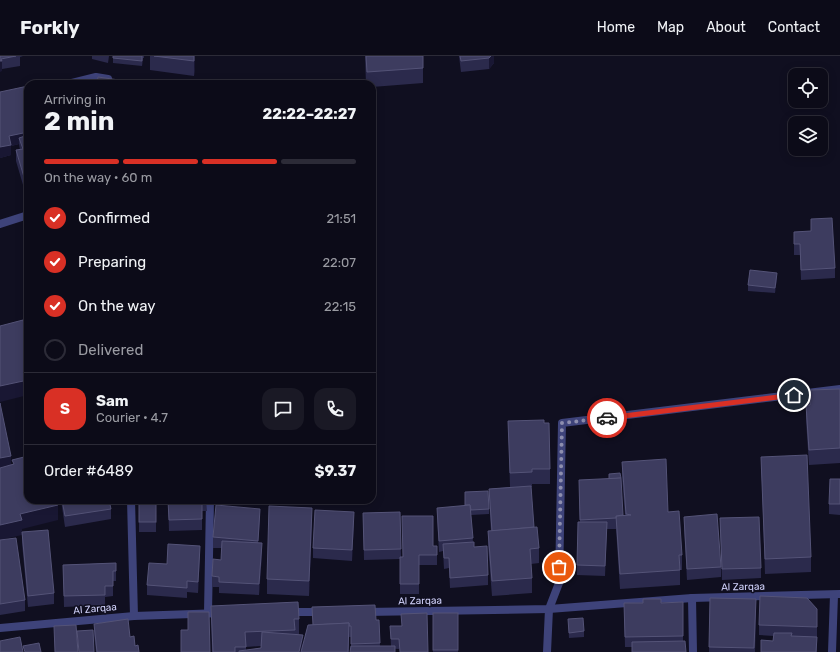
<!DOCTYPE html>
<meta charset="utf-8">
<style>
:root{--surface:#0c0b18;--page:#1a1925;--text:#f1f3f6;--muted:#9a9ba2;--line:#2c2b37;--accent:#d93025}
body{margin:0;font-family:Rubik,sans-serif;background:var(--page);color:var(--text);height:100vh;display:flex;flex-direction:column;font-size:15px;white-space:nowrap}
*{box-sizing:border-box;margin:0}
p{font-size:13px;color:var(--muted)}
.icon{flex:none;width:22px;height:22px;fill:none;stroke:currentColor;stroke-width:2;stroke-linecap:round;stroke-linejoin:round}
.map{position:relative;flex:1;overflow:hidden}
.drawer{position:absolute;left:24px;top:24px;width:352px;height:424px;display:flex;flex-direction:column;background:var(--surface);border-radius:12px;box-shadow:0 2px 10px #0003,0 0 0 1px var(--line)}
.drawer>*{flex:none}
.tools{position:absolute;left:788px;top:12px;display:grid;gap:8px}
.tools a{display:grid;place-items:center;width:40px;height:40px;border-radius:8px;background:var(--surface);box-shadow:0 2px 10px #0003,0 0 0 1px var(--line);font-size:20px}
.pin{position:absolute;display:grid;place-items:center;width:34px;height:34px;color:#fff;margin:-17px;border:2px solid #fff;border-radius:50%;box-shadow:0 1px 4px #0007}
.courier{position:absolute;display:grid;place-items:center;width:40px;height:40px;margin:-20px;border:3px solid #d93025;border-radius:50%;background:#fff;color:#222;box-shadow:0 1px 5px #0007}
.summary em{font-style:normal;font-weight:700}
.summary div{display:flex;flex-direction:column-reverse}
.summary{display:flex;align-items:center;justify-content:space-between;height:68px;padding:0 20px}
h1{font-size:26px;font-weight:700;line-height:30px}
.bar{display:grid;grid-template-columns:repeat(4,1fr);gap:6px 4px;align-content:center;height:48px;padding:0 20px}
.bar i{height:5px;border-radius:3px;background:var(--line)}
.bar .on{background:var(--accent)}
.bar p{grid-column:span 4}
.line{display:flex;align-items:center;gap:10px;padding:0 20px;border-top:1px solid var(--line)}
.line div{flex:1}
.round{display:grid;place-items:center;flex:none;width:42px;height:42px;border-radius:12px;background:var(--page)}
ol{padding:0 20px;list-style:none}
li{display:flex;align-items:center;gap:12px;height:44px}
li p{margin-inline-start:auto}
li .icon{padding:4px;border-radius:50%;background:var(--accent);color:#fff;stroke-width:4}
li:last-child{color:var(--muted)}
li i{width:22px;height:22px;border:2px solid var(--line);border-radius:50%}
header{display:flex;align-items:center;gap:24px;box-sizing:border-box;height:56px;padding:0 20px;background:var(--surface);border-bottom:1px solid var(--line)}
header strong{font-size:19px}
nav{display:flex;gap:22px;margin-inline-start:auto;font-size:14px}
.map>svg:first-child{display:block}
.lines{fill:none;stroke-linecap:round;stroke-linejoin:round}
.service{stroke:#3e437a;stroke-width:8}
.minor{stroke:#3e437a;stroke-width:8}
.wall{fill:#2b2a4c;fill-rule:evenodd}
.shaded-wall{fill:#191733}
.building{fill:#3d3c5f;stroke:#545377}
.done{stroke:#8d8eae;stroke-width:4;stroke-dasharray:0 7.2}
.route{stroke:#d93025;stroke-width:5}
.labels{text-anchor:middle;dominant-baseline:central;stroke-width:3;stroke-linejoin:round;paint-order:stroke}
.street-label{font-size:10px;fill:#d1d2fb;stroke:#100f20}
</style>
<header>
<strong>Forkly</strong>
<nav><a>Home</a><a>Map</a><a>About</a><a>Contact</a></nav>
</header>
<div class="map">
<svg width="840" height="596" viewBox="0 0 840 596">
<rect width="100%" height="100%" fill="#100f20"/>
<g class="lines">
<g class="service">
<path d="M68 28 96 21 108 23"/>
<path d="M131 444 134 560"/>
<path d="M692 542 693 596"/>
<path d="M208 557 210 444"/>
<path d="M547 596 549 553 559 527 562 367 840 333"/>
<path d="M832 596 834 539"/>
</g>
<g class="minor">
<path d="M0 168 28 159"/>
<path d="M287 556H322"/>
<path d="M365 556 549 553 692 542 840 538"/>
<path d="M0 572 134 560 222 557"/>
</g>
</g>
<g class="wall">
<path d="M0 0H23L20 1V10L2 13V15Z"/>
<path d="M92 0H109L108 7 92 3Z"/>
<path d="M113 0H144V2H143L142 10 113 7Z"/>
<path d="M150 0H195V11L194 20 150 14Z"/>
<path d="M365 0H423V27L372 31V28H366Z"/>
<path d="M459 0H494V7L489 13 461 16Z"/>
<path d="M28 30 26 139 16 105V94H20L19 88 11 90V99L0 102Z"/>
<path d="M811 163 835 212V222L801 224 800 199H794V176L811 175Z"/>
<path d="M777 222 775 237 748 235V229Z"/>
<path d="M840 333V407L809 409 806 364V349H810V334Z"/>
<path d="M508 365 544 367 550 413V428H532V431H531L534 471 539 492V507L531 508 532 522V537L492 540 488 490V475H491L489 444V433L510 431Z"/>
<path d="M761 401 811 501V516L765 518Z"/>
<path d="M622 406 668 456 682 499V514H680V529L620 533 616 473H607L605 520 577 519V509L580 466 579 424 623 459H625L622 421Z"/>
<path d="M840 423V459L829 458V448Z"/>
<path d="M61 444H109L111 453V463L65 471Z"/>
<rect x="139" y="444" width="17" height="32"/>
<path d="M168 444H206L207 455H202V474L169 475Z"/>
<path d="M437 452 489 453V458L471 459 473 486 474 491 488 519V529L450 532 449 512 444 513 443 495 439 496 437 462Z"/>
<path d="M400 456 401 501 433 490 437 499V509H419V538H400V503L364 504 363 457Z"/>
<path d="M684 461 721 511V521L687 524 684 471Z"/>
<path d="M720 462 761 512V522L722 524Z"/>
<path d="M260 463 258 487 262 498 259 539 219 537V531H212V520L221 504 222 492H213V481Z"/>
<path d="M354 466 352 505 313 502V492Z"/>
<path d="M312 467 309 540 267 538V523Z"/>
<path d="M22 476 54 537V548L28 551 22 487Z"/>
<path d="M0 484 25 544V555L0 559Z"/>
<path d="M200 500 198 537 187 536V542L147 539V529L167 508Z"/>
<path d="M116 507V525H113V540L105 541V549L64 551 63 509Z"/>
<path d="M710 542 756 558 755 596H709Z"/>
<path d="M683 546V585L632 591H625L624 547Z"/>
<path d="M211 550 299 563V578L295 579 303 589 308 569 379 564 380 590H391L390 570H401L427 557 399 593 351 590V581H349V596H212ZM261 590V592L246 594V591Z"/>
<rect x="433" y="557" width="25" height="39"/>
<path d="M568 563 584 575V581L569 582Z"/>
<path d="M817 564V596H761L773 585 774 580 759 579V569Z"/>
<path d="M94 568 130 581 139 596H96L94 579Z"/>
</g>
<g class="shaded-wall">
<path d="M194 0H195V11L194 20Z"/>
<path d="M491 0H494V7L489 13V2Z"/>
<path d="M0 5H2V15L0 16Z"/>
<path d="M28 76V87L19 82V88L11 90V99L0 102V91L9 80Z"/>
<path d="M28 127V138L26 139V128Z"/>
<path d="M777 217V222L775 237V232Z"/>
<path d="M28 324V339L0 346V330Z"/>
<path d="M11 400V410L0 413V402Z"/>
<path d="M58 449V464L22 473V479L0 484V469L20 458Z"/>
<path d="M312 452V467L309 540V525Z"/>
<path d="M260 453V463L258 495V485Z"/>
<path d="M354 456V466L352 505V494Z"/>
<path d="M262 487V498L259 539V528Z"/>
<path d="M200 490V500L198 537V526Z"/>
<path d="M756 543V558L754 596Z"/>
<path d="M303 579 302 596H299Z"/>
</g>
<g class="building">
<path d="M0 0H16L1 3 2 5H0Z"/>
<path d="M113 0H142V5L113 2Z"/>
<path d="M154 0H194V5Z"/>
<path d="M366 0H423V12L367 16Z"/>
<path d="M460 0H491L489 2 461 5Z"/>
<path d="M98 21 140 27V28H97Z"/>
<path d="M28 30V76L9 80 11 89 0 91V36Z"/>
<path d="M28 79V127L26 128 16 94 23 93 19 82Z"/>
<path d="M832 162 835 212 801 214 800 188H794V176L811 175V163Z"/>
<path d="M750 214 777 217 775 232 748 229Z"/>
<path d="M23 264 28 286V324L0 330V270Z"/>
<path d="M840 333V392L809 394 806 349H810V334Z"/>
<path d="M0 347 11 400 0 402Z"/>
<path d="M544 364V367H549L550 413H532V416L510 417 508 365Z"/>
<path d="M807 399 811 501 765 503 761 401Z"/>
<path d="M28 400V444H57L58 449 20 458 22 464 0 469V412L14 408 12 404Z"/>
<path d="M666 403 668 456 679 455 682 499H679L680 514 620 518 616 460 631 459 626 458 622 406Z"/>
<path d="M620 417 621 422 609 423V418Z"/>
<path d="M621 422 623 459 616 460V462L580 464 579 424Z"/>
<path d="M830 423H840V448H829Z"/>
<path d="M531 430 534 471 492 475 489 433Z"/>
<path d="M488 435 489 453 471 454 470 449H465V436Z"/>
<path d="M62 444H109L111 453 65 460Z"/>
<rect x="139" y="444" width="17" height="22"/>
<path d="M168 444H206H202V463L169 464Z"/>
<path d="M216 449 260 453 258 485 213 481Z"/>
<path d="M470 449 473 482 439 485 437 452Z"/>
<path d="M269 450 312 452 309 525 267 523Z"/>
<path d="M315 454 354 456 352 494 313 492Z"/>
<path d="M400 456 401 493 364 494 363 457Z"/>
<path d="M717 458 721 511 687 513 684 461Z"/>
<path d="M402 460H433V490H437V499H419V528H400V501H403Z"/>
<path d="M759 461 761 512 722 513 720 462Z"/>
<path d="M578 466H607L605 510 577 509Z"/>
<path d="M537 471 539 492 530 493 532 522 492 525 488 475Z"/>
<path d="M48 474 54 537 28 540 22 476Z"/>
<path d="M16 482 25 544 0 548V484Z"/>
<path d="M222 485 262 487 259 528 219 526V521L212 520 213 503 221 504Z"/>
<path d="M474 486V491L487 490 488 519 450 522 449 502H444L443 488Z"/>
<path d="M168 488 200 490 198 526 187 525V532L147 529 149 507 167 508Z"/>
<path d="M116 507V515H113V530H105V539L64 540 63 509Z"/>
<path d="M760 540 807 542 817 553V571L759 569Z"/>
<path d="M710 542 756 543 754 592 709 591Z"/>
<path d="M643 543H661V547L683 546V580L625 581 624 547H643Z"/>
<path d="M298 546 299 563H294L295 574 245 576 246 591H235V596H213L211 550Z"/>
<path d="M375 549 376 564H379L380 587 351 588V570H349V567L313 569 312 551Z"/>
<path d="M188 556H209L210 596H181V574H188Z"/>
<path d="M427 557 428 596H400L399 583H391L390 570H402L401 558Z"/>
<rect x="433" y="557" width="25" height="37"/>
<path d="M583 562 584 575 569 577 568 563Z"/>
<path d="M128 563 130 581 134 580 135 590 138 589 139 596H97L94 568Z"/>
<path d="M349 567 348 596H301L308 569Z"/>
<path d="M76 569 78 596H55L54 570Z"/>
<path d="M93 574 94 596H79L77 575Z"/>
<path d="M262 576 303 579 299 596H239V595L261 592Z"/>
<path d="M774 577H792L791 580 817 581 816 596H761V584L773 585Z"/>
<path d="M20 581 23 596H0V585Z"/>
<path d="M685 585 686 596H632V586Z"/>
<path d="M39 587 41 596H25L23 590Z"/>
<path d="M351 590H395V596H350Z"/>
</g>
<g class="lines">
<path class="done" d="M559 511 562 367 607 362"/>
<path class="route" d="M607 362 794 339"/>
</g>
<g class="labels">
<g class="street-label">
<text transform="translate(743 531) rotate(-1)">Al Zarqaa</text>
<text transform="translate(420 545) rotate(-1)">Al Zarqaa</text>
<text transform="translate(95 553) rotate(-5)">Al Zarqaa</text>
</g>
</g>
</svg>
<div class="tools">
<a><svg class="icon" aria-label="locate" viewBox="0 0 24 24"><circle cx="12" cy="12" r="6"/><path d="M12 2v4M12 18v4M2 12h4M18 12h4"/></svg></a>
<a><svg class="icon" aria-label="layers" viewBox="0 0 24 24"><path d="M12 4l9 5-9 5-9-5zM3 14l9 5 9-5"/></svg></a>
</div>
<div class="pin" style="left:559px;top:511px;background:#ea580c"><svg class="icon" aria-label="bag" viewBox="0 0 24 24"><path d="M5 8h14l-1 12H6zM9 8a3 3 0 0 1 6 0"/></svg></div>
<div class="pin" style="left:794px;top:339px;background:#1f2937"><svg class="icon" aria-label="home" viewBox="0 0 24 24"><path d="M3 11l9-7 9 7M6 9v11h12V9"/></svg></div>
<div class="courier" style="left:607px;top:362px"><svg class="icon" aria-label="car" viewBox="0 0 24 24"><path d="M5 17H2v-5l4-1 3-4h7l3 4 3 1v5h-3M9 17h6M6 11h13"/><circle cx="7" cy="17" r="2"/><circle cx="17" cy="17" r="2"/></svg></div>
<section class="drawer">
<div class="summary"><div><h1>2 min</h1><p>Arriving in</p></div><em>22:22–22:27</em></div>
<div class="bar"><i class="on"></i><i class="on"></i><i class="on"></i><i></i><p>On the way · 60 m</p></div>
<ol>
<li><svg class="icon" aria-label="check" viewBox="0 0 24 24"><path d="M5 12l5 5 9-10"/></svg>Confirmed<p>21:51</p></li>
<li><svg class="icon" aria-label="check" viewBox="0 0 24 24"><path d="M5 12l5 5 9-10"/></svg>Preparing<p>22:07</p></li>
<li><svg class="icon" aria-label="check" viewBox="0 0 24 24"><path d="M5 12l5 5 9-10"/></svg>On the way<p>22:15</p></li>
<li><i></i>Delivered</li>
</ol>
<div class="line" style="height:72px"><b class="round" style="background:var(--accent);color:#fff">S</b><div><b>Sam</b><p>Courier · 4.7</p></div><a class="round"><svg class="icon" aria-label="chat" viewBox="0 0 24 24"><path d="M4 5h16v11H9l-5 4z"/></svg></a><a class="round"><svg class="icon" aria-label="phone" viewBox="0 0 24 24"><path d="M5 4h4l2 5-3 2q2 4 5 5l2-3 5 2v4C11 20 4 13 5 4z"/></svg></a></div>
<div class="line" style="height:52px"><div>Order #6489</div><b>$9.37</b></div>
</section>
</div>
